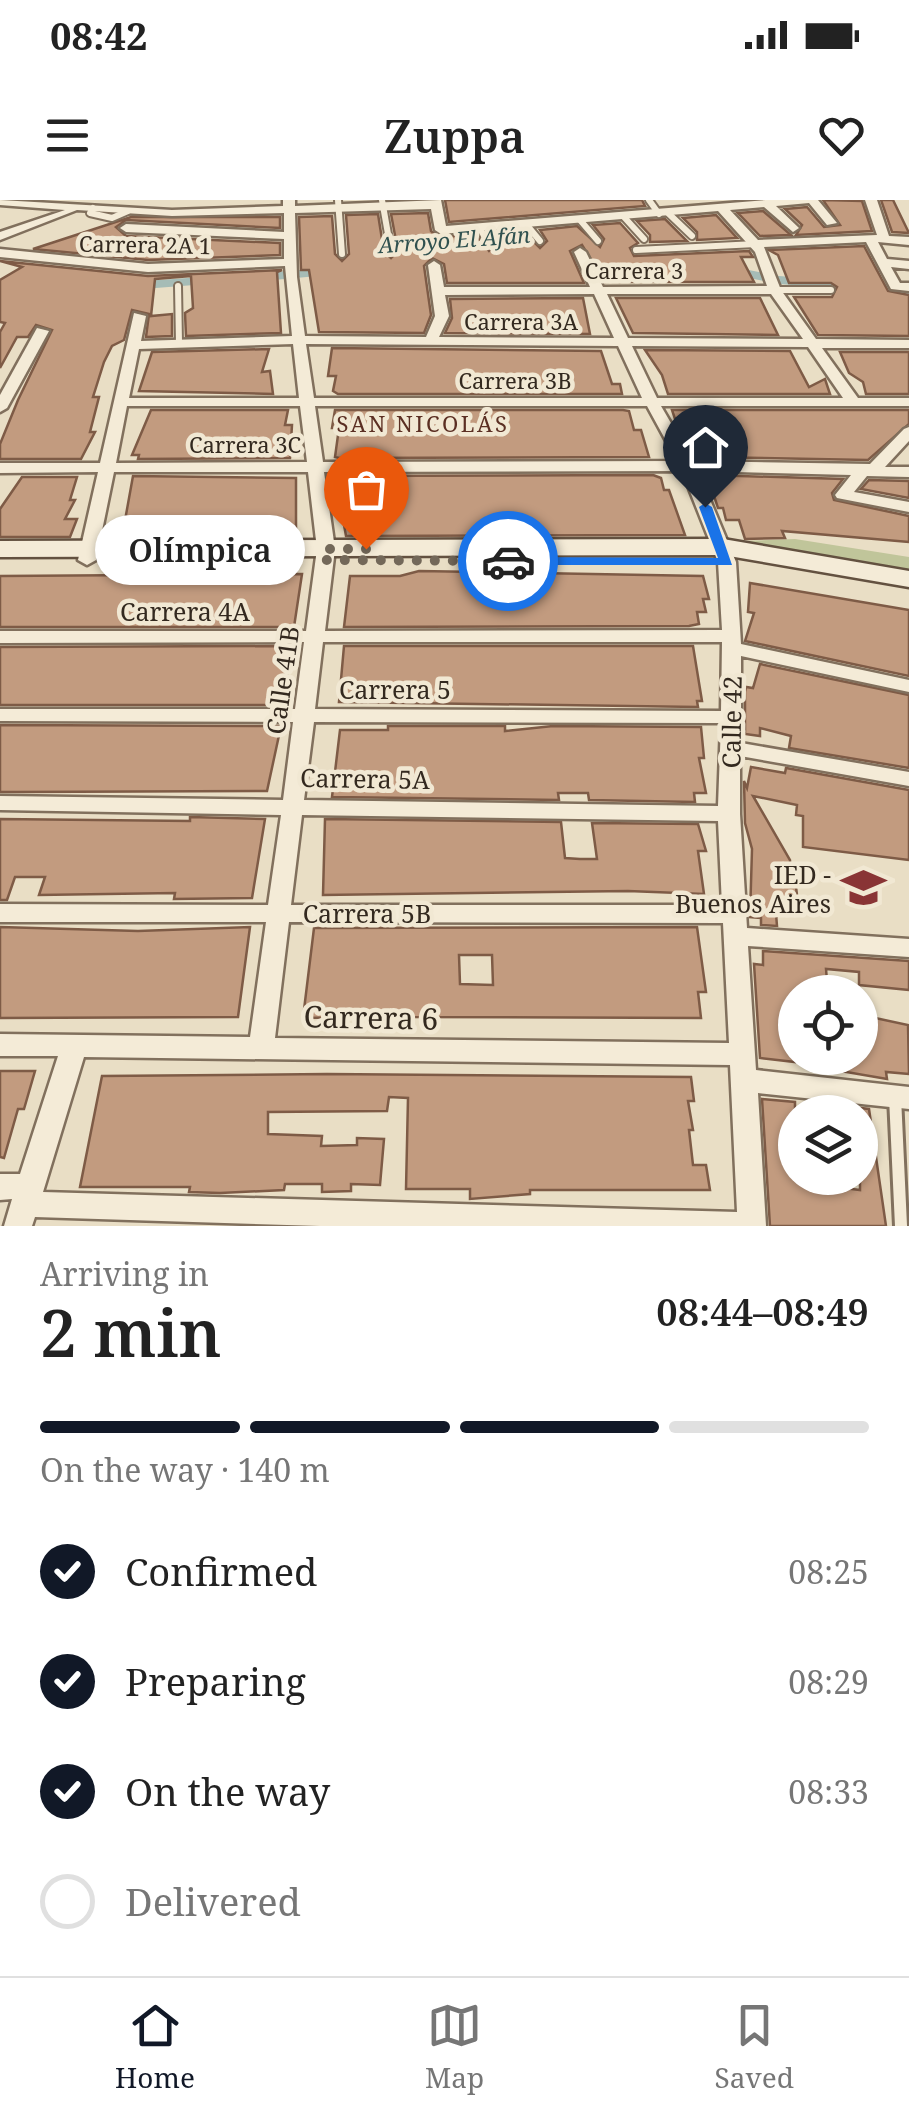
<!DOCTYPE html>
<meta charset="utf-8">
<style>
:root{--surface:#fff;--page:#f6f6f6;--text:#222;--muted:#767676;--line:#e0e0e0;--accent:#111827}
body{margin:0;font-family:"Noto Serif",serif;background:var(--page);color:var(--text);height:100vh;display:flex;flex-direction:column;font-size:38px;white-space:nowrap}
*{box-sizing:border-box;margin:0}
p{font-size:32px;color:var(--muted)}
.icon{flex:none;width:55px;height:55px;fill:none;stroke:currentColor;stroke-width:2;stroke-linecap:round;stroke-linejoin:round}
.map{position:relative;height:1026px;overflow:hidden}
.side{display:flex;flex-direction:column;background:var(--surface);flex:1}
.side>*{flex:none}
.tools{position:absolute;left:778px;top:775px;display:grid;gap:20px}
.tools a{display:grid;place-items:center;width:100px;height:100px;border-radius:50%;background:var(--surface);box-shadow:0 2px 8px #0004;font-size:50px}
.pin{position:absolute;display:grid;place-items:center;width:85px;height:85px;color:#fff;margin:-102px -42px;border-radius:50% 50% 50% 0;rotate:-45deg;box-shadow:0 0 10px #0007}
.pin .icon{rotate:45deg}
.courier{position:absolute;display:grid;place-items:center;width:100px;height:100px;margin:-50px;border:8px solid #1a73e8;border-radius:50%;background:#fff;color:#222;box-shadow:0 2px 12px #0007}
.bubble{position:absolute;height:70px;border-radius:35px;background:var(--surface);box-shadow:0 2px 8px #0004;font-size:32px;font-weight:600;line-height:70px;text-align:center}
.head em{font-style:normal;font-weight:600}
.head div{display:flex;flex-direction:column-reverse}
.head{display:flex;align-items:center;justify-content:space-between;height:170px;padding:0 40px}
h1{font-size:65px;font-weight:600;line-height:75px}
.bar{display:grid;grid-template-columns:repeat(4,1fr);gap:15px 10px;align-content:center;height:120px;padding:0 40px}
.bar i{height:12px;border-radius:8px;background:var(--line)}
.bar .on{background:var(--accent)}
.bar p{grid-column:span 4}
ol{padding:0 40px;list-style:none}
li{display:flex;align-items:center;gap:30px;height:110px}
li p{margin-inline-start:auto}
li .icon{padding:10px;border-radius:50%;background:var(--accent);color:#fff;stroke-width:4}
li:last-child{color:var(--muted)}
li i{width:55px;height:55px;border:5px solid var(--line);border-radius:50%}
.status{display:flex;justify-content:space-between;align-items:center;height:70px;padding:0 50px;background:var(--surface);direction:ltr}
.status svg{height:28px;fill:currentColor}
header{display:flex;justify-content:space-between;align-items:center;height:130px;padding:0 40px;background:var(--surface);font-size:45px;font-weight:600}
.menu{display:flex;justify-content:space-around;align-items:center;height:140px;border-top:2px solid var(--line);background:var(--surface);font-size:28px;color:var(--muted)}
.menu a{display:grid;justify-items:center;gap:5px}
.menu .on{color:var(--accent)}
.map>svg:first-child{display:block}
.green{fill:#c0c59a}
.lines{fill:none;stroke-linecap:round;stroke-linejoin:round}
.canal{fill:#a6bcb6;fill-rule:evenodd}
.building{fill:#c29b7f;stroke:#7e5b46;stroke-width:2.5;fill-rule:evenodd}
.lane-far1-casing{stroke:#81705d;stroke-width:10}
.lane-casing{stroke:#81705d;stroke-width:18}
.street-casing{stroke:#81705d;stroke-width:5}
.secondary-casing{stroke:#635140;stroke-width:5}
.lane-far1{stroke:#f4ebd7;stroke-width:6}
.lane{stroke:#f4ebd7;stroke-width:12}
.street{fill:#f4ebd7;fill-rule:evenodd}
.secondary{fill:#f4ebd7;fill-rule:evenodd}
.route{fill:#1a73e8}
.done{stroke:#736859;stroke-width:10;stroke-dasharray:0 18}
.labels{text-anchor:middle;dominant-baseline:central;stroke-width:9;stroke-linejoin:round;paint-order:stroke}
.far-water-label{font-size:22px;font-style:italic;fill:#30514f;stroke:#f1e8d3}
.far-street-label{font-size:22px;fill:#33291f;stroke:#f1e8d3}
.far-neighbourhood-label{font-size:22px;letter-spacing:2.5px;fill:#5b2f23;stroke:#f1e8d3}
.street-label{font-size:25px;fill:#33291f;stroke:#f1e8d3}
.poi-label{font-size:25px;fill:#33291f;stroke:#f1e8d3;text-anchor:end}
.near-street-label{font-size:30px;fill:#33291f;stroke:#f1e8d3}
</style>
<div class="status"><b>08:42</b><svg viewBox="0 0 49 12"><path d="M0 12V9h3v3zM5 12V6h3v6zM10 12V3h3v9zM15 12V0h3v12zM26 1h20v11H26zM47 4h2v5h-2z"/></svg></div>
<header><svg class="icon" aria-label="menu" viewBox="0 0 24 24"><path d="M4 6h16M4 12h16M4 18h16"/></svg>Zuppa<svg class="icon" aria-label="heart" viewBox="0 0 24 24"><path d="M12 20l-8-8c-3-5 5-10 8-4 3-6 11-1 8 4z"/></svg></header>
<div class="map">
<svg width="909" height="1026" viewBox="0 0 909 1026">
<rect width="100%" height="100%" fill="#e9dec5"/>
<path class="green" d="M795 339 909 357V372L747 347 744 341Z"/>
<g class="lines">
<g class="canal">
<path d="M723 65 779 76 909 86V94L779 84 719 72V66Z"/>
<path d="M336 67 340 68V74L250 82 244 78 250 74Z"/>
<path d="M216 76 222 80 220 83 130 90 124 86 130 82Z"/>
</g>
</g>
<g class="building">
<path d="M445 0H642L645 6 449 22Z"/>
<path d="M823 0 862 1 872 31 796 35 802 25 785 9 807 7 824 27 840 25Z"/>
<path d="M881 0H893L909 33 892 32Z"/>
<path d="M763 11 791 35 760 36 738 13Z"/>
<path d="M428 13 431 31 439 37 476 35 489 51 495 45 490 34 523 31 540 48 547 41 540 30 577 26 600 47 604 39 593 25 620 23 638 43 630 48 634 56 749 51 753 57H741L754 82H605L582 45 570 51 584 83H447L444 64 432 58 424 66 431 115 424 133 319 132 309 70H301L299 17 332 16 335 54 342 61 349 54 346 15 378 14 384 52 391 58 398 51 391 14Z"/>
<path d="M716 15 737 38 697 40V32L683 18Z"/>
<path d="M131 17H280V28L126 20 116 27 126 36 280 43V55L148 60 33 49Z"/>
<path d="M665 19 687 41 650 42V35L637 21Z"/>
<path d="M864 46 888 91 909 95V136L818 135 794 97H832L837 87 831 83H789L778 55 769 50Z"/>
<path d="M0 61 148 76 282 70 277 72 281 133 186 136 185 113 193 108 191 76 155 79 151 116 172 114V136L146 137 149 114 132 110 124 140 112 146 104 162 93 197H99L90 232H95L81 259H0V244L18 200 52 130 36 125 28 137H17L0 168V132L5 123 0 122V80L22 67Z"/>
<path d="M583 98 590 134 445 133 452 118 450 99Z"/>
<path d="M616 98H760L778 135 633 133Z"/>
<path d="M332 148 601 151 612 184H620L622 194H338L333 191 336 176H328Z"/>
<path d="M269 149 262 172 270 171 273 194 139 191 152 152Z"/>
<path d="M645 150 790 151 809 187 825 179 830 194H668L662 175Z"/>
<path d="M840 152H909V194H866L863 182 849 173Z"/>
<path d="M151 210H288L285 225H292L290 258 138 259 139 255H132Z"/>
<path d="M335 210H623L629 211 634 230H641L649 257 339 258 335 257 339 228H332Z"/>
<path d="M672 210H909V224L868 260 702 257 694 256 688 228 683 219H675Z"/>
<path d="M653 275 661 278 664 290H669L685 335 346 336 337 286 338 276Z"/>
<path d="M707 275 843 279 832 293 834 300 909 316V342L782 331 785 338 745 339 739 320H726L723 308H718Z"/>
<path d="M133 276 296 278V336L122 337Z"/>
<path d="M22 277H77L70 300H75L65 319H77L70 337H0V309Z"/>
<path d="M869 280 909 281V298L861 289Z"/>
<path d="M419 371 703 376 709 399H703L706 412H697L699 424 689 426 344 427 350 376H400Z"/>
<path d="M302 374 294 427H0V376Z"/>
<path d="M750 383 909 410V476L745 441 754 413 748 412Z"/>
<path d="M291 446 283 505H0V447Z"/>
<path d="M344 446H693L702 501H697L698 507 339 502Z"/>
<path d="M760 464 909 495V568L789 548 791 536 760 528V536L745 534V492L746 487 753 488Z"/>
<path d="M0 525 281 526 267 591 18 592H0Z"/>
<path d="M388 526H505V531L553 526 701 527 704 558H699L706 593H694L695 602 589 600 588 593H558L559 600 332 597 340 530H388Z"/>
<path d="M751 567 785 573 786 568 909 590V660L803 647V616L796 615 797 605 753 596 790 660 791 687H796L798 703 775 701 777 726 761 725V718L750 717 752 649 745 623 744 581 747 588Z"/>
<path d="M190 617 265 619 252 698 174 699 175 693 39 695 45 677H15L7 700H0V619L190 621Z"/>
<path d="M325 619 561 622 565 658 580 659H597L592 623 698 624 706 651H698L704 694 628 691 323 695Z"/>
<path d="M0 727 138 731 250 727 238 817 0 818Z"/>
<path d="M697 727 706 792H698L701 818 405 817V813L370 812V817L303 818 314 728ZM459 755H492L493 785 460 784Z"/>
<path d="M763 751 909 761V790L859 785V772L826 769 828 792H795V862L760 858 754 764 763 765Z"/>
<path d="M866 816 908 825 909 874 886 872 887 879 823 868 824 858H860V833L868 834Z"/>
<path d="M0 871H35L24 909H18L4 958 0 957Z"/>
<path d="M327 874 691 877 694 901H688L693 930H689L693 965H706L710 990H530V994L470 999V989H406L408 898 389 897 387 911 268 912V934L322 936 321 946 357 945V938L384 939 380 985 351 984V991L322 992V984H285L284 990 220 993 189 992 190 987H80L102 876Z"/>
<path d="M762 899 795 902V978H819L820 985 860 990V908L869 909 886 1026H770Z"/>
</g>
<g class="lines">
<defs>
<g id="lane-far1">
<path d="M338 0 342 54"/>
<path d="M382 0 391 51"/>
<path d="M649 0 659 14"/>
<path d="M93 8 90 13 112 18 128 11"/>
<path d="M668 13 692 36"/>
<path d="M624 17 644 39"/>
<path d="M580 20 598 41"/>
<path d="M526 24 540 41"/>
<path d="M480 28 488 44"/>
<path d="M636 50 756 44"/>
<path d="M178 86 179 143"/>
<path d="M775 90H831"/>
</g>
<path id="lane" d="M895 897 901 1026"/>
<g id="street">
<path d="M0 0 172 10 283 6V0H295V6L441 0 446 26 766 0H818L837 23 827 25 809 3 776 6 799 28 793 32 764 7 730 10 758 40 877 35 865 0H877L889 36 909 37V45L878 42 887 59 909 61V69L891 67 900 83H909V91L891 89 866 42 764 47 781 90 816 139 909 140V148H822L858 198H909V206H661L693 261 870 264 904 229 909 227V241L885 267H909V277L867 276 854 292 909 302V312L837 298 835 295 851 275 698 271 736 362 741 444 909 480V492L741 456V543L909 572V586L740 556V614L747 728 909 739V757L748 746 756 870 909 887V909L758 893 766 1026H320L35 1017 32 1026H4L12 999 0 1000V974H20L58 856H0V834L250 837 266 722H0V704L268 705 281 615 0 610V596L283 600 293 522 0 521V509H295L304 442 0 443V431H306L317 349 308 272H114L96 360 87 365 78 360 98 272 0 273V263H100L134 113 146 116 141 141 292 136 285 66 148 72 0 57V49L148 64 284 59V39L126 32 120 28 126 24 284 32V13L172 16 77 10 0 40V32L65 10 0 5ZM431 9 435 30 441 34 718 11 755 52 767 86 603 87 586 52 580 48 574 52 590 87H444L440 65 434 61 428 65 435 116 426 137 305 136 297 77 295 13ZM594 94 614 138 439 137 449 116 445 95ZM607 94H771L803 139 628 138ZM293 144 299 198H129L139 149ZM306 144 618 146 642 198H314ZM632 146 808 147 843 198H657ZM127 206H300L307 262 116 263ZM315 206H647L677 261 323 262ZM682 271 718 362 722 430 325 431 335 349 324 272ZM323 442H722L721 511 315 509ZM314 522 721 523 718 606 304 600ZM302 615 718 621 722 705H291ZM289 722 723 723 729 843 275 838ZM84 857 730 865 737 1012 43 992Z"/>
<path d="M37 128 49 131 7 208 0 212V195Z"/>
</g>
<path id="secondary" d="M723 339 909 371V387L723 355 0 357V341Z"/>
</defs>
<use href="#lane-far1" class="lane-far1-casing"/>
<use href="#lane" class="lane-casing"/>
<use href="#street" class="street-casing"/>
<use href="#secondary" class="secondary-casing"/>
<use href="#lane-far1" class="lane-far1"/>
<use href="#lane" class="lane"/>
<use href="#street" class="street"/>
<use href="#secondary" class="secondary"/>
</g>
<path class="route" d="M705 303 712 307 732 365H508L501 361 508 357 718 358 699 307Z"/>
<g class="lines">
<path class="done" d="M366 349H326L324 360 508 361"/>
</g>
<defs>
<symbol id="school-bare" viewBox="-9 -9 18 18"><path d="M0-5L7-2L0 1L-7-2ZM-4 1L0 2.5L4 1V4Q0 6-4 4Z" fill="#893435" stroke="#f1e8d3" stroke-width="2.5" paint-order="stroke"/></symbol>
</defs>
<g fill-rule="evenodd">
<use href="#school-bare" x="832" y="656" width="63" height="63"/>
</g>
<g class="labels">
<g class="far-water-label">
<text transform="translate(454 39) rotate(-4)">Arroyo El Afán</text>
</g>
<g class="far-street-label">
<text transform="translate(145 44) rotate(1)">Carrera 2A 1</text>
<text x="634" y="70">Carrera 3</text>
<text x="521" y="121">Carrera 3A</text>
<text x="515" y="180">Carrera 3B</text>
<text x="245" y="244">Carrera 3C</text>
</g>
<g class="far-neighbourhood-label">
<text x="423" y="223">SAN NICOLÁS</text>
</g>
<g class="street-label">
<text x="185" y="411">Carrera 4A</text>
<text transform="translate(282 480) rotate(-82)">Calle 41B</text>
<text x="395" y="489">Carrera 5</text>
<text transform="translate(731 522) rotate(-89)">Calle 42</text>
<text transform="translate(365 578) rotate(1)">Carrera 5A</text>
<text x="367" y="713">Carrera 5B</text>
</g>
<g class="poi-label">
<text x="831" y="674">IED -<tspan x="831" dy="29">Buenos Aires</tspan></text>
</g>
<g class="near-street-label">
<text transform="translate(371 817) rotate(1)">Carrera 6</text>
</g>
</g>
</svg>
<div class="tools">
<a><svg class="icon" aria-label="locate" viewBox="0 0 24 24"><circle cx="12" cy="12" r="6"/><path d="M12 2v4M12 18v4M2 12h4M18 12h4"/></svg></a>
<a><svg class="icon" aria-label="layers" viewBox="0 0 24 24"><path d="M12 4l9 5-9 5-9-5zM3 14l9 5 9-5"/></svg></a>
</div>
<div class="pin" style="left:366px;top:349px;background:#ea580c"><svg class="icon" aria-label="bag" viewBox="0 0 24 24"><path d="M5 8h14l-1 12H6zM9 8a3 3 0 0 1 6 0"/></svg></div>
<div class="pin" style="left:705px;top:307px;background:#1f2937"><svg class="icon" aria-label="home" viewBox="0 0 24 24"><path d="M3 11l9-7 9 7M6 9v11h12V9"/></svg></div>
<div class="courier" style="left:508px;top:361px"><svg class="icon" aria-label="car" viewBox="0 0 24 24"><path d="M5 17H2v-5l4-1 3-4h7l3 4 3 1v5h-3M9 17h6M6 11h13"/><circle cx="7" cy="17" r="2"/><circle cx="17" cy="17" r="2"/></svg></div>
<div class="bubble" style="left:95px;top:315px;width:210px">Olímpica</div>
</div>
<section class="side">
<div class="head"><div><h1>2 min</h1><p>Arriving in</p></div><em>08:44–08:49</em></div>
<div class="bar"><i class="on"></i><i class="on"></i><i class="on"></i><i></i><p>On the way · 140 m</p></div>
<ol>
<li><svg class="icon" aria-label="check" viewBox="0 0 24 24"><path d="M5 12l5 5 9-10"/></svg>Confirmed<p>08:25</p></li>
<li><svg class="icon" aria-label="check" viewBox="0 0 24 24"><path d="M5 12l5 5 9-10"/></svg>Preparing<p>08:29</p></li>
<li><svg class="icon" aria-label="check" viewBox="0 0 24 24"><path d="M5 12l5 5 9-10"/></svg>On the way<p>08:33</p></li>
<li><i></i>Delivered</li>
</ol>
</section>
<nav class="menu">
<a class="on"><svg class="icon" aria-label="home" viewBox="0 0 24 24"><path d="M3 11l9-7 9 7M6 9v11h12V9"/></svg>Home</a>
<a><svg class="icon" aria-label="map" viewBox="0 0 24 24"><path d="M3 6l6-2 6 2 6-2v14l-6 2-6-2-6 2zM9 4v14M15 6v14"/></svg>Map</a>
<a><svg class="icon" aria-label="saved" viewBox="0 0 24 24"><path d="M7 4h10v16l-5-4-5 4z"/></svg>Saved</a>
</nav>
